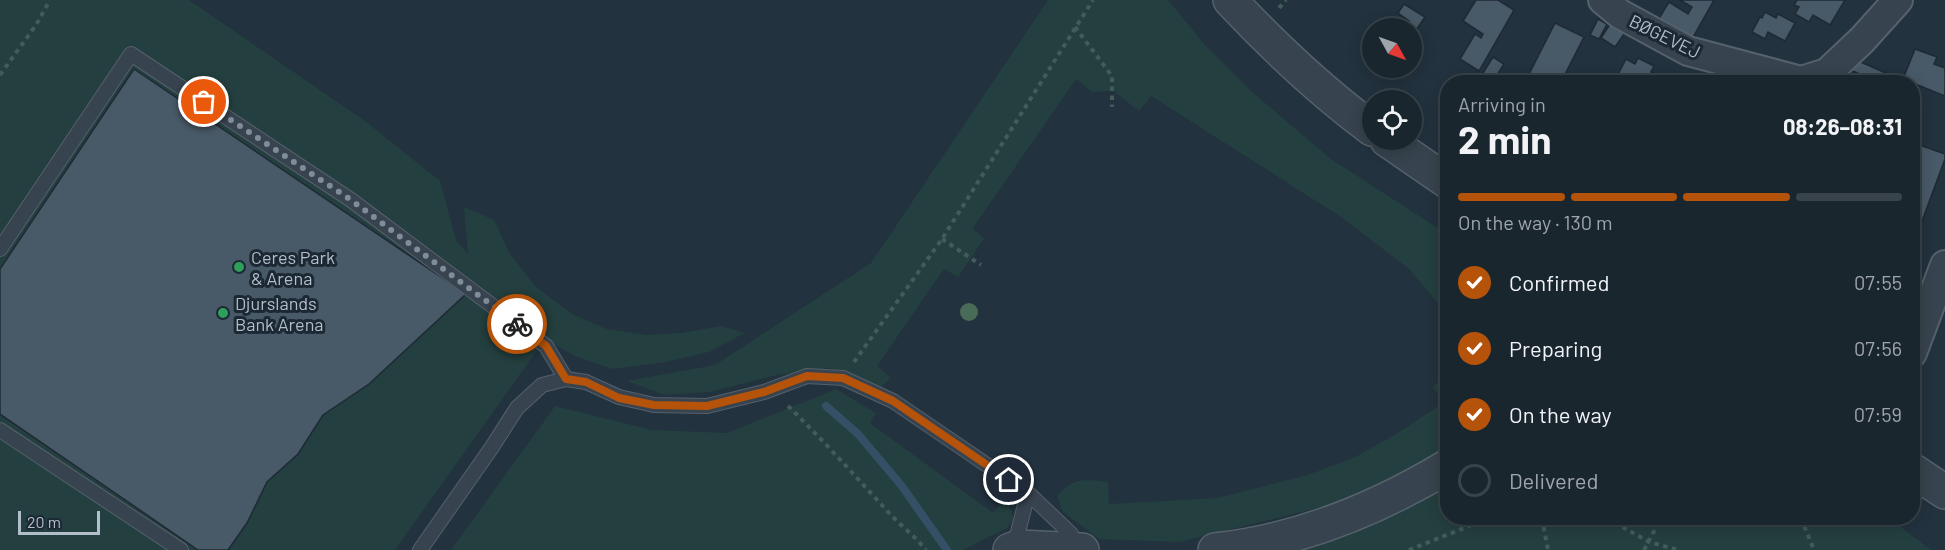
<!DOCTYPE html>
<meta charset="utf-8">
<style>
:root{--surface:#1a262e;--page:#27323a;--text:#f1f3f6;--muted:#9fa5aa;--line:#38434a;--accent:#b45309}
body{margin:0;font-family:Barlow,sans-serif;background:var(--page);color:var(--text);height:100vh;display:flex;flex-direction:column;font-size:22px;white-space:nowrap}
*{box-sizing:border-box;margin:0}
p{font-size:20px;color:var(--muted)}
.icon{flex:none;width:33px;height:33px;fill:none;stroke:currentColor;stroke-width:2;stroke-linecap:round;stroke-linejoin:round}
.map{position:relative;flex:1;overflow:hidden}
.details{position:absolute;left:1440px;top:75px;width:480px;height:450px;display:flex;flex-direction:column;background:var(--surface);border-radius:24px;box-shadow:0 3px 15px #0003,0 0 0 2px var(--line)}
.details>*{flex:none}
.needle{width:39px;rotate:130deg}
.tools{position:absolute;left:1362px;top:18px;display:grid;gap:12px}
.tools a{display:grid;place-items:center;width:60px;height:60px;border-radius:50%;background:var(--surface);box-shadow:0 3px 15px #0003,0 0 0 2px var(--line);font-size:30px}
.scale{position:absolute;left:18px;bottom:15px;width:82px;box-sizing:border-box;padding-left:6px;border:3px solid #b2bec9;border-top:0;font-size:16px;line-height:21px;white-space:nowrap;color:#b2bec9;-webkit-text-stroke:4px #1c2833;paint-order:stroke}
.pin{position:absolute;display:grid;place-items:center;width:51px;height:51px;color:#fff;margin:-26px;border:3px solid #fff;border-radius:50%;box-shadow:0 2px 6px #0007}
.courier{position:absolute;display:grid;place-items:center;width:60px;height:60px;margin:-30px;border:4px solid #b45309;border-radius:50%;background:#fff;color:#222;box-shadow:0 2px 8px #0007}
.headline em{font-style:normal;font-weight:700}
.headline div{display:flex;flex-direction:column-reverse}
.headline{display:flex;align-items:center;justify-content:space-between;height:102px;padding:0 18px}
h1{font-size:39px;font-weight:700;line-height:45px}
.bar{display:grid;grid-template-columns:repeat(4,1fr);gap:9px 6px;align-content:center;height:72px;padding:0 18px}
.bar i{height:8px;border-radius:4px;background:var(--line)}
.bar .on{background:var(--accent)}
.bar p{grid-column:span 4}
ol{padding:0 18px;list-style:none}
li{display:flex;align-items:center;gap:18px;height:66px}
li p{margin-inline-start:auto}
li .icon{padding:6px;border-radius:50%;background:var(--accent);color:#fff;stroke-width:4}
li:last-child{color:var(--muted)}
li i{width:33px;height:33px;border:3px solid var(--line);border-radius:50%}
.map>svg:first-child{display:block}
.green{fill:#243f3f}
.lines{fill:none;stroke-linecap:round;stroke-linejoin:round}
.stream{stroke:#355066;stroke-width:8}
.building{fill:#485967;stroke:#1e2a35;stroke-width:1.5}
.service-casing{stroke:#55616c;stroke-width:16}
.minor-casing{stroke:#55616c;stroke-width:32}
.tertiary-casing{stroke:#55616c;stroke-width:36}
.path{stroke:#425b5b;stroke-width:4;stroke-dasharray:4.5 4.5;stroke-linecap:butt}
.service{stroke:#37434e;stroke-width:14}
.minor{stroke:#37434e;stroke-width:28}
.tertiary{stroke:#37434e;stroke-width:33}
.tree{fill:#486c58}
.done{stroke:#808d98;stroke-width:6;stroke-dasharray:0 10.8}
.route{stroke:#b45309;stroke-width:8}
.leisure-dot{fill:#2e9e5b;stroke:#1c2833;stroke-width:2}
.labels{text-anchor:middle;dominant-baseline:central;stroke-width:6;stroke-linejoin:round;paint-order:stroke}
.street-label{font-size:18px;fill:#b2bec9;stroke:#1c2833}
.poi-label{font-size:18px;fill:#b2bec9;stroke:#1c2833;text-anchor:start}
</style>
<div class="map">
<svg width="1945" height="550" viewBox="0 0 1945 550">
<rect width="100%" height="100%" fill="#22323e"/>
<g class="green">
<path d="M0 0H189L365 121 440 181 456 240 468 254 464 207 494 220 510 254 536 287 574 315 607 329 646 335 681 333 721 326 745 333 709 352 666 362 612 369 575 356 545 339 395 550H0Z"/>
<path d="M1048 0H1168L1206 46 1249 89 1331 159 1447 234V314L1409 269 1341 217 1151 96 1139 111 1113 91 1092 92 1076 79 973 228 984 239 958 277 944 269 877 366 891 378 880 388 829 368 777 375 709 392 664 395 627 381 715 365 871 263Z"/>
<path d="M1447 375V446L1433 458 1359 498 1179 542 1099 539 1063 512 1057 495C1076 477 1083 479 1108 482L1109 504 1217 498 1308 475 1357 456 1401 431 1444 402 1432 387Z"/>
<path d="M836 389 876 413 870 423 993 513 1003 500C1011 504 1012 512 1013 520L1007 528 963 550H451L555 406 652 430 727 433Z"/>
<path d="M1447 487 1448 518H1889L1931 550H1300L1432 496Z"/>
</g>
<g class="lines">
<path class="stream" d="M826 406 858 434 901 485 947 550"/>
</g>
<g class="building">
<path d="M1476 0H1498L1514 10 1479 71 1460 59 1475 34 1481 38 1483 34 1463 21Z"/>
<path d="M1680 0H1714L1692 39 1658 20 1669 2 1688 14 1692 7Z"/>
<path d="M1797 0H1845L1830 25 1813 15 1809 22 1795 14 1799 7 1794 5Z"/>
<path d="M1404 4 1425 17 1414 33 1412 32V28L1405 27 1409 21 1398 13Z"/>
<path d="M1765 12 1776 18 1778 14 1795 23 1785 41 1768 32 1765 39 1752 32 1760 17 1762 18Z"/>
<path d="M1598 19 1607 24 1599 39 1590 35Z"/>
<path d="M1612 21 1627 30 1615 47 1601 38Z"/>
<path d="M1555 23 1584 37 1561 82H1525Z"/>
<path d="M1915 49 1937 57 1934 64 1945 68V96L1903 79Z"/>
<path d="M1493 57 1504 64 1494 80 1483 73Z"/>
<path d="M1638 58 1654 66 1651 72 1658 76 1655 82H1614L1626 59 1635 64Z"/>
<path d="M1854 59 1888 74 1887 77 1901 82H1878L1848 69Z"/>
<path d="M134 69 466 294 369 384 323 415 298 454 267 482 247 523 228 550H198L0 414V269Z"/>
<path d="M1914 143 1945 154V159L1922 221 1918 220 1912 234V147Z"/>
</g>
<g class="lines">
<defs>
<g id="service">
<path d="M0 249 131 54 351 200 546 346 566 379"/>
<path d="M0 430 181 550"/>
<path d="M1019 547 1018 532 1028 493"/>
<path d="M420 550 492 447 517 408 542 385 566 379 586 382 619 397 654 405 707 406 764 392 807 376 843 378 893 401 1028 493 1071 534 1074 550"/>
</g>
<g id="minor">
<path d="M1603 0 1620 14 1688 51 1801 81"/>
<path d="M1801 82V81L1827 73 1862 40 1898 0"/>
<path d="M1912 353 1945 265"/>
</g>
<g id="tertiary">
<path d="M1230 0C1274 47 1321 91 1372 129"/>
<path d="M1387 140 1448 182"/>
<path d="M1912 470 1945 492"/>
<path d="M1010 550 1019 547 1082 550"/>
<path d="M1215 550C1297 541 1377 509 1448 466"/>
</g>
</defs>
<use href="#service" class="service-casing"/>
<use href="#minor" class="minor-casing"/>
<use href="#tertiary" class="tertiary-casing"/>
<g class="path">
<path d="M1279 8 1286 0"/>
<path d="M1075 27 1112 76V107"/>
<path d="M0 75 36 25 50 0"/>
<path d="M942 239 981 265"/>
<path d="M854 362 942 239 1093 0"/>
<path d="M788 406C823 440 856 477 890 514 901 526 916 537 926 550"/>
<path d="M1542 518 1548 550"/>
<path d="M1607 518 1649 542 1678 550"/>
<path d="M1801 518 1814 550"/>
<path d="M1409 550 1489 518"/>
<path d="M1644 550 1661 518"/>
</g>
<use href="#service" class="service"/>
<use href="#minor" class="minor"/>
<use href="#tertiary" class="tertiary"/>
</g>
<circle class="tree" cx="969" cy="312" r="9"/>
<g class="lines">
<path class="done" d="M204 102 351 200 517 324"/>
<path class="route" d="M517 324 546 346 566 379 586 382 619 398 654 405 707 406 764 392 807 376 843 378 893 401 1009 480"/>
</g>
<g class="leisure-dot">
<circle cx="239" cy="267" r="6"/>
<circle cx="223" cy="313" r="6"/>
</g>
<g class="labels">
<g class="street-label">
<text transform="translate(1665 36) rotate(26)">BØGEVEJ</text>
</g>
<g class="poi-label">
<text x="251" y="257">Ceres Park<tspan x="251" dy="21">&amp; Arena</tspan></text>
<text x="235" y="303">Djurslands<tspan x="235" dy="21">Bank Arena</tspan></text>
</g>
</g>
</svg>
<div class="tools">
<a><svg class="needle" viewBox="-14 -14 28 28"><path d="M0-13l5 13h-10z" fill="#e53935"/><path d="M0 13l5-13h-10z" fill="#9fa5aa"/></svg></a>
<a><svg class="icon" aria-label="locate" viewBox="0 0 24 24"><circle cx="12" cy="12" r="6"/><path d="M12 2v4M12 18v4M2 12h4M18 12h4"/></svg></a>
</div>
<div class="scale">20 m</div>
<div class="pin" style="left:204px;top:102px;background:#ea580c"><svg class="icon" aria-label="bag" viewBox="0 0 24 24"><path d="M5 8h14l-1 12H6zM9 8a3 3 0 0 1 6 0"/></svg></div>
<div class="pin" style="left:1009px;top:480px;background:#1f2937"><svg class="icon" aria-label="home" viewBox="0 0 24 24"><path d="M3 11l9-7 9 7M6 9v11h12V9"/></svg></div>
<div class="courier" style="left:517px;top:324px"><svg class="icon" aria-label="bike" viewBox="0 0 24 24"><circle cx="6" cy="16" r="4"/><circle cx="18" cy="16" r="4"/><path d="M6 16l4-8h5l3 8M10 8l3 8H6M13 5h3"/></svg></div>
<section class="details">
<div class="headline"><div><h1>2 min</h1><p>Arriving in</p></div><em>08:26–08:31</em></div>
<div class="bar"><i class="on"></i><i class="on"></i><i class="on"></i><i></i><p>On the way · 130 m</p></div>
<ol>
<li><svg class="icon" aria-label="check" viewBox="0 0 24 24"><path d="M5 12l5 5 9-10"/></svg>Confirmed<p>07:55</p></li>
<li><svg class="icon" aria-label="check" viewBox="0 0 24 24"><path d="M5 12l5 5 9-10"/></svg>Preparing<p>07:56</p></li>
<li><svg class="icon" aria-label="check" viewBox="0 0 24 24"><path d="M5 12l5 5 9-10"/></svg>On the way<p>07:59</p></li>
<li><i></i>Delivered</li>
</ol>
</section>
</div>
